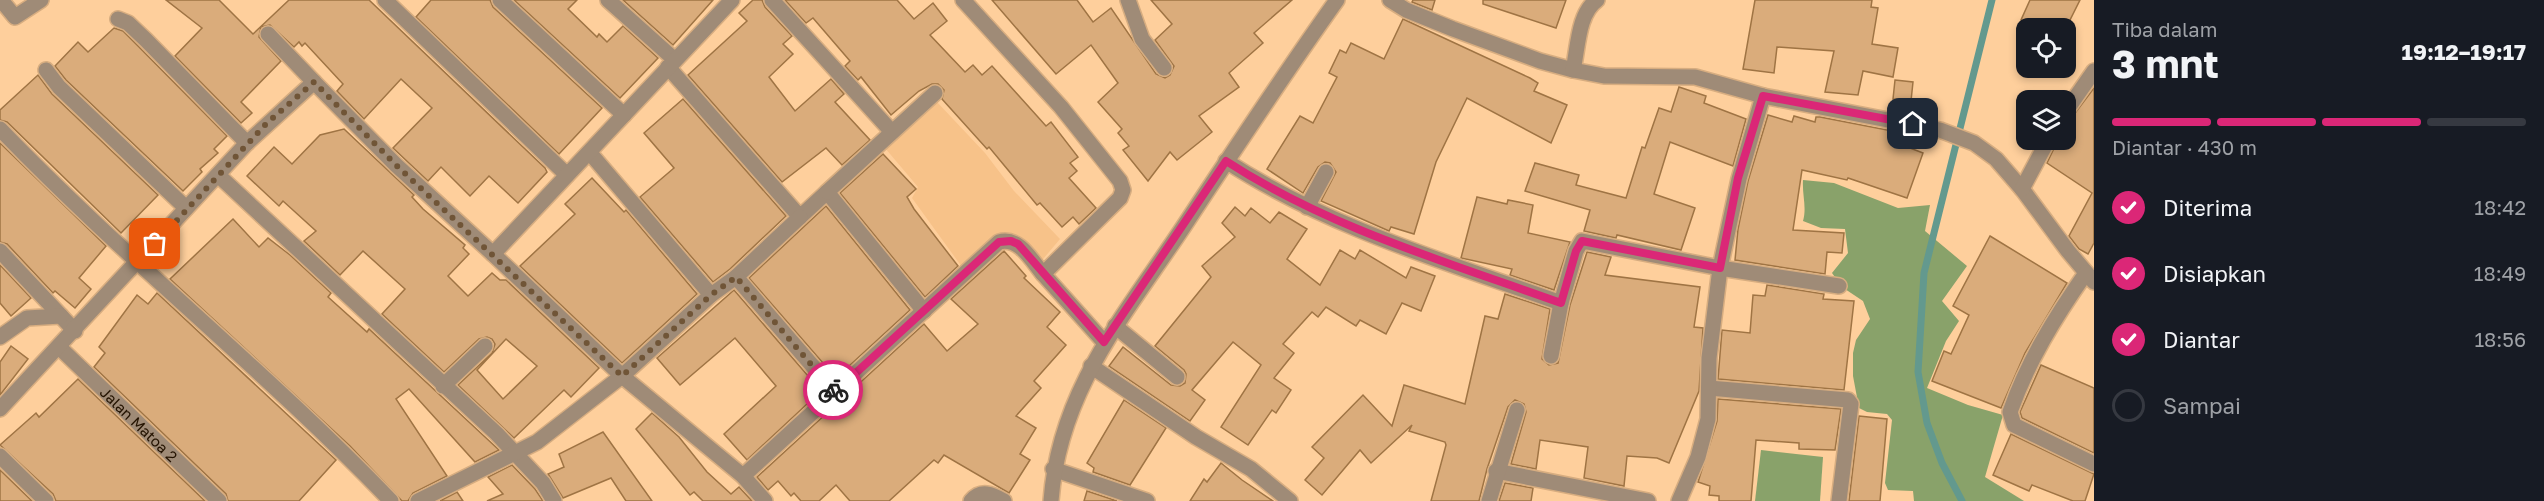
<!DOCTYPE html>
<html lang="id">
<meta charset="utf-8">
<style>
:root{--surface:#171b24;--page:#20242c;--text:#f1f3f6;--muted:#9ea1a6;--line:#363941;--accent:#db2777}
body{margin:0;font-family:"Golos Text",sans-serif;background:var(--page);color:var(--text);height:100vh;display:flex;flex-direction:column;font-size:22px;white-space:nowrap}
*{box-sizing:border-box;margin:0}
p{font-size:20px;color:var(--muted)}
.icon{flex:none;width:33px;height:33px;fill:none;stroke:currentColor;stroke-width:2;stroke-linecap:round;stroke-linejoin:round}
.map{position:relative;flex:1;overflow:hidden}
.drawer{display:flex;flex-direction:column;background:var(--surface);width:450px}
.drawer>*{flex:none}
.buttons{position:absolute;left:2016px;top:18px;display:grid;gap:12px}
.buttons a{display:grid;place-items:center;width:60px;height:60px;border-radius:12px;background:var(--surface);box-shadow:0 3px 9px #0003;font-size:30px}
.pin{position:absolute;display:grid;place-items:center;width:51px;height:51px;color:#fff;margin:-26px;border-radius:12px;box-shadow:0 3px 9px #0006}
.courier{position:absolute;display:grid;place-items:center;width:60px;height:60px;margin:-30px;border:4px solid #db2777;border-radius:50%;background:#fff;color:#222;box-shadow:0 2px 8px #0007}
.overview em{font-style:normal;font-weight:700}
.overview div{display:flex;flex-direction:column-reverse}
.overview{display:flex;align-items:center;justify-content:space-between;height:102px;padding:0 18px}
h1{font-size:39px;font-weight:700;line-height:45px}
.bar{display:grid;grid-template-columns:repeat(4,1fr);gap:9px 6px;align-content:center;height:72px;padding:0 18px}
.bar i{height:8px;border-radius:4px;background:var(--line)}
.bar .current{background:var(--accent)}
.bar p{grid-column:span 4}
ol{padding:0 18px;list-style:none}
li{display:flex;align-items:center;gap:18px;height:66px}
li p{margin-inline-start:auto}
li .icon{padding:6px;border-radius:50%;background:var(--accent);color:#fff;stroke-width:4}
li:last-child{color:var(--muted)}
li i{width:33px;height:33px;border:3px solid var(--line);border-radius:50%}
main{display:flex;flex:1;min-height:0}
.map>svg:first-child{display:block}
.built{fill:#f7c289}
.forest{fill:#89a26a}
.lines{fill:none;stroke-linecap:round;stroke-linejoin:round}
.stream{stroke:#63998e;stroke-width:7}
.building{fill:#daac7b;stroke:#9f7444;stroke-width:1.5;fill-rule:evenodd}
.minor-casing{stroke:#d7ad80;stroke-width:18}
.minor{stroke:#9f8b77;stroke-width:15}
.done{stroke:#705537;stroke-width:6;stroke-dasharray:0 10.8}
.route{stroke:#db2777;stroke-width:8}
.labels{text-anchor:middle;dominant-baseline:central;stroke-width:4.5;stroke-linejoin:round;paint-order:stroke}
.street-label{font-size:15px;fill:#241301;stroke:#fdf8f3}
</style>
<main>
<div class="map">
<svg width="2094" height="501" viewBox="0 0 2094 501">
<rect width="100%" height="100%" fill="#fecf9c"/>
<path class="built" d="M937 102 985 153 1014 191 1060 239 1033 271 1004 235 962 267 912 198 918 187 885 148Z"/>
<g class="forest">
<path d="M1803 180 1834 183 1898 208 1930 205 1925 231 1967 266 1942 301 1959 321 1946 341 1927 388 1968 405 2003 415 1985 477 2024 501H1914L1913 491 1888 490 1885 483 1892 420 1887 414 1867 412 1859 408 1853 376V353L1856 340 1870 319 1863 301 1842 287 1832 273 1848 253 1845 229 1821 228 1803 221C1807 207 1802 195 1803 180Z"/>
<path d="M1761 450 1823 457 1820 501H1755Z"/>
</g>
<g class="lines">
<path class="stream" d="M1962 501 1942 463 1927 423 1918 372 1924 273 1992 0"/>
</g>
<g class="building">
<path d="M166 0H219L253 34 289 0H369L545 168 547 172 518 203 489 176 470 196 441 167 428 181 393 148 432 108 401 79 364 119 337 91 343 84 305 43 302 46 299 42 294 47 270 25 261 27 259 37 281 61 241 102 252 113 241 123 175 56 202 28Z"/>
<path d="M431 0H490L493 7 602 108 559 154 416 17Z"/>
<path d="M514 0H577L568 9 597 37 599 34 607 42 623 26 658 58 620 98Z"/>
<path d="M623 0H713L673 45Z"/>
<path d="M753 0H762L765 7 792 36 783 44 793 54 769 77 795 111 831 79 844 94 835 102 870 140 842 165 826 148 782 182 688 75 747 21 739 13Z"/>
<path d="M785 0H897L914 19 933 3 947 21 930 35 965 72 973 65 982 75 992 66 1046 126 1051 122 1078 157 1070 163 1077 171 1069 178 1096 208 1079 224 1073 217 1062 227 1040 203 1037 205 989 147 987 149 942 99 944 90 938 84H932L919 91 891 115 861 77 858 80 845 66 850 61 813 18 806 23Z"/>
<path d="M992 0H1077L1093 22 1111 8 1156 74 1165 78 1170 75 1174 66 1155 40 1172 24 1151 0H1292L1254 33 1263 43 1229 73 1239 87 1199 116 1212 132 1177 160 1170 152 1148 181 1123 150 1129 146 1118 133 1122 129 1098 102 1118 83 1091 45 1056 74Z"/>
<path d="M1413 0H1435L1432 10 1412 2Z"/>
<path d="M1483 0H1566L1556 28 1483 4Z"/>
<path d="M1755 0H1872L1871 7 1878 8 1872 44 1898 48 1893 77 1863 71 1858 95 1825 92 1834 51 1777 47 1774 73 1743 69Z"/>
<path d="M2030 0H2080L2066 28H2038L2021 20Z"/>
<path d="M1403 19 1530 78 1538 83 1534 91 1567 105 1551 143 1467 98 1436 162 1414 234 1391 227 1389 231 1321 201 1336 172 1330 163 1325 162 1318 167 1303 193 1267 169 1300 116 1313 123 1337 77 1329 73 1340 50 1346 53 1351 43 1384 59Z"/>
<path d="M114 28 123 31 139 47 227 136 214 149 218 153 200 169 202 172 183 191 66 80 55 66 78 42 88 52Z"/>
<path d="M38 75 52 94 158 195 121 233 7 122 0 120V110Z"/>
<path d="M1895 80 1913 82 1911 101 1893 99Z"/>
<path d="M1679 87 1706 96 1704 103 1746 119 1733 166 1670 142 1654 194 1695 208 1681 250 1617 235 1616 238 1584 231 1590 210 1525 191 1535 163 1579 175 1576 185 1626 198 1642 147 1645 148 1659 108 1671 112Z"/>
<path d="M2094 88V243L2088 254 2079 249 2069 236 2092 193 2047 163 2058 140H2066V125Z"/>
<path d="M683 99 786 216 730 269 713 282 640 197 674 168 644 133Z"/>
<path d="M1768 115 1792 122 1794 116 1815 122 1816 117H1820L1913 135 1910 148 1923 153 1907 198 1848 178 1847 180 1802 170 1793 230 1844 233 1842 253 1827 252 1825 274 1735 260 1738 229 1748 181Z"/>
<path d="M344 129 414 195 412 197 423 209 465 245 463 248 469 254 448 276 468 296 492 273 500 280H506L599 368 571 397 564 390 514 438 458 385 492 353 495 344 492 339 487 337 479 339 444 372 382 314 405 289 363 251 340 275 304 241 316 231 283 201 279 206 247 176 274 147 292 164 320 135ZM506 339 537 366 503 399 477 370Z"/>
<path d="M0 143 106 246 79 278 91 289 75 308 55 291 53 293 7 244 0 242Z"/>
<path d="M883 154 916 189 907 197 914 209 958 266 925 297 840 193Z"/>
<path d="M592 178 624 212 626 210 697 294 622 363 520 266 575 214 565 204Z"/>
<path d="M1477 197 1507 204 1508 200 1533 205 1528 233 1570 242 1554 290 1510 275 1512 269 1461 258Z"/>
<path d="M826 206 910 310 836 378 749 278Z"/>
<path d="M1235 207 1245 216 1251 208 1270 223 1279 212 1307 229 1287 259 1320 285 1340 250 1355 259 1360 250 1406 278 1411 267 1435 276 1421 311 1402 303 1386 334 1360 320 1356 326 1326 307 1318 317 1312 312 1283 344 1294 353 1274 378 1291 390 1276 413 1272 410 1248 445 1221 427 1261 365 1233 342 1192 390 1205 400 1190 421 1109 366 1123 347 1171 385 1180 386 1185 383 1186 374 1184 370 1155 346 1211 277 1202 266 1235 237 1222 223Z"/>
<path d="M233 219 259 247 268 238 290 255 331 293 328 297 367 332 369 329 499 450 475 462 409 389 396 399 447 476 413 493 408 501H402L350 446 170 279Z"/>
<path d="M1990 236 2067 283 2025 353 2001 408 1932 381 1944 351 1951 354 1969 315 1953 306Z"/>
<path d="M1004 251 1026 276 1024 278 1060 312 1047 327 1066 345 1034 381 1041 388 1016 416 1036 428 1020 454 1030 460 1009 493 944 455 938 463 934 460 889 501H850L836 485 819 501H801L794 493 791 496 778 481 768 490 757 477 924 324 947 351 978 324 951 299Z"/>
<path d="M1587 252 1611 257 1605 275 1700 287 1694 327 1703 328 1699 391 1669 463 1657 458 1627 456 1624 486 1584 478 1588 447 1540 440 1536 469 1511 464 1526 412 1524 404 1515 400 1508 407 1487 469 1479 501H1431L1446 445 1445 442 1409 431 1412 425 1371 463 1360 450 1322 495 1305 480 1324 458 1312 447 1363 395 1392 426 1404 385 1465 404 1485 316 1498 319 1505 294 1550 309 1542 359 1549 365 1558 363 1570 305Z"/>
<path d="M0 265 31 298 11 316 0 303Z"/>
<path d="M1767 285 1824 294 1823 299 1854 301 1844 390 1718 379 1722 330 1750 333 1753 295 1765 296Z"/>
<path d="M734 290 821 391 747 460 724 434 776 386 735 338 680 385 657 358Z"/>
<path d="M157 293 336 460 299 501H228L226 494 94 367 105 353 99 347 137 295 148 304Z"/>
<path d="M11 346 28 359 0 395V362Z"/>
<path d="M2041 365 2094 388V453L2022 418 2020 412Z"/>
<path d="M78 379 82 383 205 501H56L53 494 0 445 36 413 39 417Z"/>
<path d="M1718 399 1841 409 1835 450 1799 449V443L1756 440 1751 501H1719V496L1709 495 1710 486 1698 482 1717 421Z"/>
<path d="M1124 400 1166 428 1130 485 1093 472 1094 468 1087 463Z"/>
<path d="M652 413 679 437 707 472 731 494 739 487 752 501H703L694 492 690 495 636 429Z"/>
<path d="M1859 416 1887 419 1880 501H1849Z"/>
<path d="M603 432 652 501H626L611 478 563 498 548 474 564 467 559 454Z"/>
<path d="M2011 434 2094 474 2085 501H2073L2032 485 2029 491 1993 475Z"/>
<path d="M1221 463 1242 480 1273 501H1190L1204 479 1207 482Z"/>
<path d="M512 465 535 489 543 501H487L503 494 488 477Z"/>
<path d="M0 470 32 501H0Z"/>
<path d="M1505 483 1533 488 1531 501H1499Z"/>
<path d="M1087 491 1117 501H1084Z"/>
<path d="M457 492 463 501H440Z"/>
</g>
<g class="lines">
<defs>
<g id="minor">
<path d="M1 0 15 17 41 0"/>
<path d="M385 0 567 175"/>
<path d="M500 0 624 115"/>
<path d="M608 0 675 60"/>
<path d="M772 0 892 132"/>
<path d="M963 0 1061 107 1120 181 1123 190 1120 198 1043 274 1104 342"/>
<path d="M1128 0 1142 39 1164 68"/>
<path d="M1390 0 1406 10 1453 29 1540 61 1573 70 1604 76 1695 77 1763 96 1940 130 1974 143 1996 159 2022 189 2068 251 2094 282"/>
<path d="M118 19 128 23 146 40 247 143"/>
<path d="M268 34 314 82"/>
<path d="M668 67 800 217 827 192 924 311"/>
<path d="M46 70 59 87 186 208"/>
<path d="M1573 70C1578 48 1578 13 1597 0"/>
<path d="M2066 111 2094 71"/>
<path d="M0 129C125 259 266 371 391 501"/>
<path d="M590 153 711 295"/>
<path d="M1226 161C1329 228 1447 262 1561 303L1576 251 1582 241 1720 268 1839 286"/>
<path d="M218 175 497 434 543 483 554 501"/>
<path d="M2022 189 2048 140"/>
<path d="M827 192 935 93"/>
<path d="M1307 207 1326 172"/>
<path d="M0 251 75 331"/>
<path d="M493 254 622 376 743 476 765 501"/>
<path d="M2086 273C2055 317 2028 361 2010 412L2014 425 2094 464"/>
<path d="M736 277 800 217"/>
<path d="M1115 326 1177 377"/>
<path d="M0 337 27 318 61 316"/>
<path id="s1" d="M59 347 219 501"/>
<path d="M1551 356 1561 303"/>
<path d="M1091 366 1196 437 1251 469 1290 501"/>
<path d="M443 386 485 346"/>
<path d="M1709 388 1848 400 1851 404 1839 501"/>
<path d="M0 409 247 143 314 82 396 165 493 254 732 0"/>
<path d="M0 456 46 501"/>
<path d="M1053 469 1147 501"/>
<path d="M1496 471 1648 501"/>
<path d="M743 476 999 242C1019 236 1032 261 1043 274"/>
<path d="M418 501 537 442 622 376 711 295 736 277 835 392"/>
<path d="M971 501C981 489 992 494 1004 501"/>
<path d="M1051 501C1059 390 1125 315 1184 226 1234 150 1284 74 1337 0"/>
<path d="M1489 501 1517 410"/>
<path d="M1679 501 1698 457 1708 419 1709 358 1720 268 1739 179 1763 96"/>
</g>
</defs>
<use href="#minor" class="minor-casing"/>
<use href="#minor" class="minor"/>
</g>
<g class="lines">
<path class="done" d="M155 244 266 124 314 82 396 165 622 376 711 295 736 277 833 390"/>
<path class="route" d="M833 390 835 392 999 242 1011 241 1018 244 1104 342 1226 161C1329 228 1447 262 1561 303L1576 251 1582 241 1720 268 1738 178 1763 96 1913 124"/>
</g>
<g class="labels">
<g class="street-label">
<text stroke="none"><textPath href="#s1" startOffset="111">Jalan Matoa 2</textPath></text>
</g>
</g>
</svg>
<div class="buttons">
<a><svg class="icon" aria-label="locate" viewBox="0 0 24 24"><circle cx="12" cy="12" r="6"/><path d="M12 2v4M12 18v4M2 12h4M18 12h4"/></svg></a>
<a><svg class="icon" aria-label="layers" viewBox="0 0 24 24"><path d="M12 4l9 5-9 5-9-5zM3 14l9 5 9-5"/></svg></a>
</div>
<div class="pin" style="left:155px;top:244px;background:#ea580c"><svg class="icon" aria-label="bag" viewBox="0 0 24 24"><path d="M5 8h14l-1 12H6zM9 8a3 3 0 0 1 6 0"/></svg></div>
<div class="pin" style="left:1913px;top:124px;background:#1f2937"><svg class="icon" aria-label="home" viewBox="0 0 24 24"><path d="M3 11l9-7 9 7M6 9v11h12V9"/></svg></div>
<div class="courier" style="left:833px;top:390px"><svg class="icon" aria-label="bike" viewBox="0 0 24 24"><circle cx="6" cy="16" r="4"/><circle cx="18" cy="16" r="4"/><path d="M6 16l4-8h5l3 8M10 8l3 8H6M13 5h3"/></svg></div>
</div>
<section class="drawer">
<div class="overview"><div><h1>3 mnt</h1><p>Tiba dalam</p></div><em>19:12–19:17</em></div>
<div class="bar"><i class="current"></i><i class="current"></i><i class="current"></i><i></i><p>Diantar · 430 m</p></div>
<ol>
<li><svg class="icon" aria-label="check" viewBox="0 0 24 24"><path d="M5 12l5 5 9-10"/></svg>Diterima<p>18:42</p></li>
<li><svg class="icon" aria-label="check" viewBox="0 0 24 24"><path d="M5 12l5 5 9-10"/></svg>Disiapkan<p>18:49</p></li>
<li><svg class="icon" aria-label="check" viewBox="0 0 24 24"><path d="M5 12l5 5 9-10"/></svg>Diantar<p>18:56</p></li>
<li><i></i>Sampai</li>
</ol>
</section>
</main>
